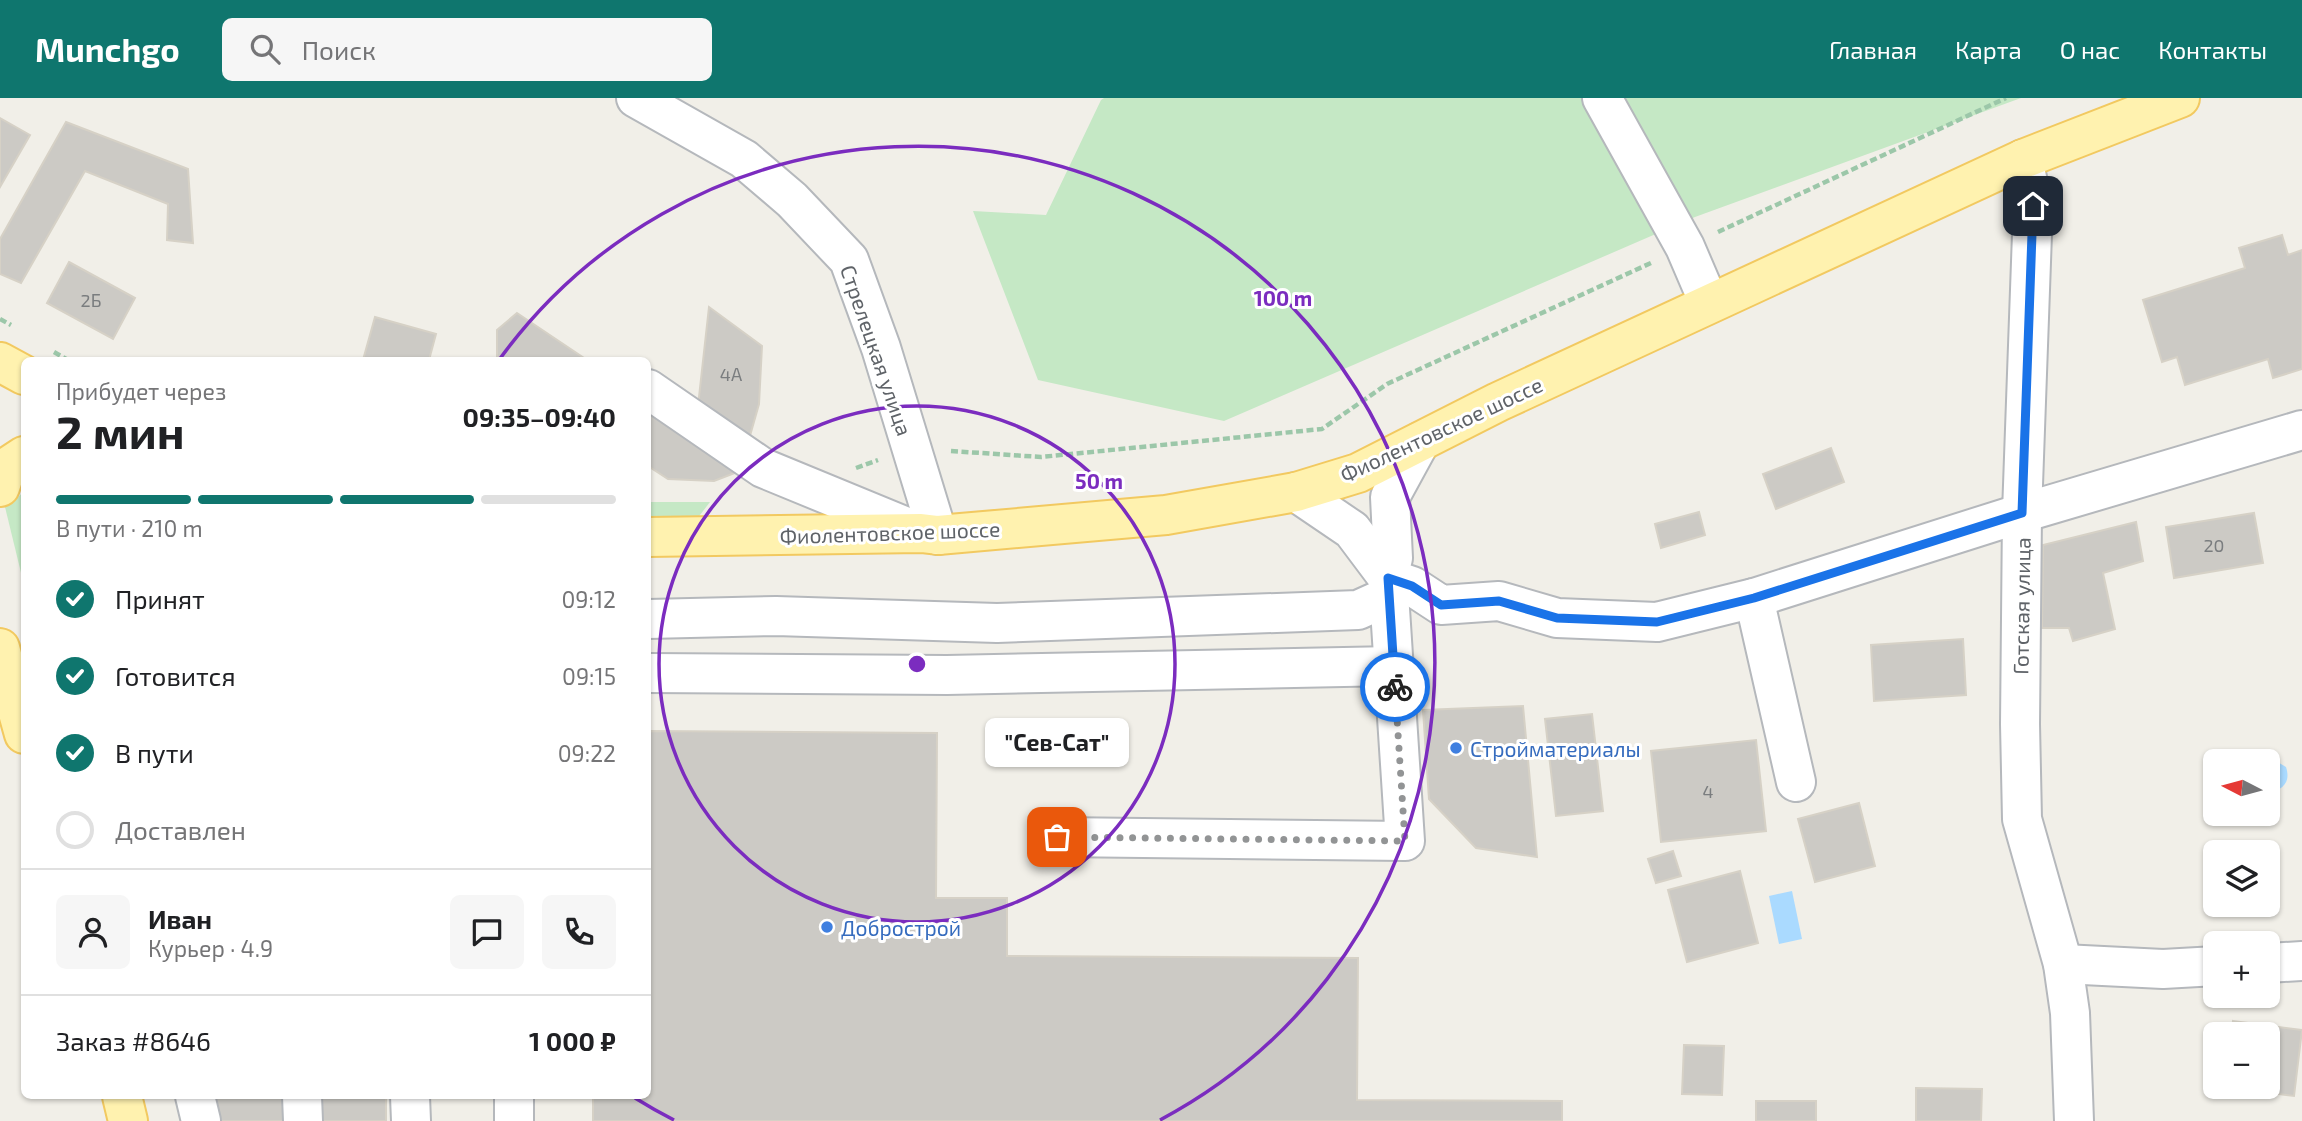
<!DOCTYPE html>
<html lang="ru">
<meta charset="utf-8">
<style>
:root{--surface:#fff;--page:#f6f6f6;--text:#202124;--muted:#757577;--line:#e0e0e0;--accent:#0f766e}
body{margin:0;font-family:"Exo 2",sans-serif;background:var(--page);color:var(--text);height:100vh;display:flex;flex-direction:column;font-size:26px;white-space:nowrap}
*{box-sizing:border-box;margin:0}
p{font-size:23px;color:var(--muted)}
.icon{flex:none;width:38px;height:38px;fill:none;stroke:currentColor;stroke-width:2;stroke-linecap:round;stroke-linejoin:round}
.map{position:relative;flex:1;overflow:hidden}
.details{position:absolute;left:21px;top:259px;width:630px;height:742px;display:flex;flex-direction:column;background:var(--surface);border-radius:10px;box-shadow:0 2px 5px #0004}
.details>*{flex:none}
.needle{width:46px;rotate:276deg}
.fabs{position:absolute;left:2203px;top:651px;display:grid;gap:14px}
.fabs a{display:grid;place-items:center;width:77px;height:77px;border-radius:10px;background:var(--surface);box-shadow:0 2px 5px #0004;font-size:35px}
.pin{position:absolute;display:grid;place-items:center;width:60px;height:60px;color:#fff;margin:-30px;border-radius:14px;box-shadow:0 4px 10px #0006}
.courier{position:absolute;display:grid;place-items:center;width:70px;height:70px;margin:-35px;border:5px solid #1a73e8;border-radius:50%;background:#fff;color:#222;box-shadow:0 2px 9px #0007}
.bubble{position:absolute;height:49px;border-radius:10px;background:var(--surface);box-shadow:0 2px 5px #0004;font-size:23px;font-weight:700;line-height:49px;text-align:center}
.head em{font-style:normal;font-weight:700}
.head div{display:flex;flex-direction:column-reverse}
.head{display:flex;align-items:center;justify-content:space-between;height:119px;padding:0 35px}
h1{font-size:46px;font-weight:700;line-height:52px}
.bar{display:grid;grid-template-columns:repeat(4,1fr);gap:10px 7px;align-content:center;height:84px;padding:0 35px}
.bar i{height:9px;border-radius:5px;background:var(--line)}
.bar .selected{background:var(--accent)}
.bar p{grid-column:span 4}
.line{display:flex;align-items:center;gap:18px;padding:0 35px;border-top:2px solid var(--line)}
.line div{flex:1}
.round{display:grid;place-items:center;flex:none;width:74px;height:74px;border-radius:10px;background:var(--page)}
ol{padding:0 35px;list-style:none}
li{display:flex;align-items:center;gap:21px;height:77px}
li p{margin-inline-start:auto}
li .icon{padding:7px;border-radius:50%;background:var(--accent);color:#fff;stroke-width:4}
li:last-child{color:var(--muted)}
li i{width:38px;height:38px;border:4px solid var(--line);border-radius:50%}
header{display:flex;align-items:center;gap:42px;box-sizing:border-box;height:98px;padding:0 35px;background:var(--accent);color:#fff}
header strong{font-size:33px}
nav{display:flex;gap:38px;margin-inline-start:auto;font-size:24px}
.search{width:490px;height:63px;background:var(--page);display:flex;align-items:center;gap:18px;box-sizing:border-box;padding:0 24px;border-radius:10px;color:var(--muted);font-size:26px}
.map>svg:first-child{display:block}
.green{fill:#c5e8c5}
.water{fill:#aadaff}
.building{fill:#cccac5;stroke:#d6d1c6;stroke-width:2}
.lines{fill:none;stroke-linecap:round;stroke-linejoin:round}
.minor-casing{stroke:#b5b8bc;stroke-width:42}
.major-casing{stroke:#f2c960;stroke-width:42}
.path{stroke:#9cc7a9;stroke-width:4.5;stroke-dasharray:7 3.5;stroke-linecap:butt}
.minor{stroke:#fff;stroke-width:38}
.major{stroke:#fff2af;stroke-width:38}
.done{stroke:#929495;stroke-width:7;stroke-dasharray:0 12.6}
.route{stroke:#1a73e8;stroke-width:9}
.ring{fill:none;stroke:#7b2cbf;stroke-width:3.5}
.shop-dot{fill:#3f7fe0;stroke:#fff;stroke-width:2.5}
.labels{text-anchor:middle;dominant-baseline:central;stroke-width:6;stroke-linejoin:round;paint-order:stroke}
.number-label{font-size:18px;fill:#7a7d7f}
.street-label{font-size:21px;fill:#5f6368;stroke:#fff}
.shop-label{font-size:21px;fill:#366cbe;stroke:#fff;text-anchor:start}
.centre{fill:#7b2cbf;stroke:#fff;stroke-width:3.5}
.ring-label{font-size:21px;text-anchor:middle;font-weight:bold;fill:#7b2cbf;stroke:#fff;stroke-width:6;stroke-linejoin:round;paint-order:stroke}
</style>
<header>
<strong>Munchgo</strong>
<div class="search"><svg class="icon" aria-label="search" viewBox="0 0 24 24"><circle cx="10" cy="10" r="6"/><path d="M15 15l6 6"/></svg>Поиск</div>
<nav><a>Главная</a><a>Карта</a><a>О нас</a><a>Контакты</a></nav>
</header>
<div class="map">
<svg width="2302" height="1023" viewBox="0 0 2302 1023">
<rect width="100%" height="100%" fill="#f1efe8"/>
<g class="green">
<path d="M1104 0H2021L1695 119 1224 323 1038 282 973 113 1046 117 1101 2Z"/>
<path d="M24 394V487L5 409Z"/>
<path d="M648 404H710L690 430H648Z"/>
</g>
<g class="water">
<path d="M2276 663 2286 669C2291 685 2283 691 2268 696V666Z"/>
<path d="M1792 793 1802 841 1779 846 1769 798Z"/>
</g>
<g class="building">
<path d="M0 20 30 37 0 89Z"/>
<path d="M66 24 188 71 193 145 167 142 168 106 85 73 21 185 0 176V141Z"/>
<path d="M2282 137 2288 157 2302 152V271L2273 280 2268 261 2185 287 2177 259 2162 264 2143 202 2245 170 2239 150Z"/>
<path d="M69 164 135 200 113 241 47 205Z"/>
<path d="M709 209 762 248 759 306 740 373 714 383 668 381 648 368V303L695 335Z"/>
<path d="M517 215 587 262H497V232Z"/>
<path d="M375 219 436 236 429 262H363Z"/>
<path d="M1831 350 1844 384 1776 411 1763 376Z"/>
<path d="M1699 414 1705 437 1661 450 1655 426Z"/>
<path d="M2254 415 2263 465 2174 480 2166 429Z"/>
<path d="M2136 424 2143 463 2103 475 2115 531 2073 543 2069 530H2042L2043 447Z"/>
<path d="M1963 541 1966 597 1874 603 1871 547Z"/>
<path d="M1523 608 1537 759 1476 750 1429 701 1423 612Z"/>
<path d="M1592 616 1603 713 1556 718 1545 621Z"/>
<path d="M648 633 937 635 936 800H1007V858L1358 860 1357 1002 1562 1003V1023H593V998H648Z"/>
<path d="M1756 642 1766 733 1661 744 1651 653Z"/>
<path d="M1859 705 1875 768 1815 784 1798 721Z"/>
<path d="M1673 753 1681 778 1656 785 1648 761Z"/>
<path d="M1740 773 1758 845 1687 864 1668 792Z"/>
<path d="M2233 923 2302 932 2294 998 2226 989H2268V936H2232Z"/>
<path d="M1684 947 1724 948 1722 997 1682 996Z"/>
<path d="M1916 990 1982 991 1981 1023H1916Z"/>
<path d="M214 998H284L286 1023H216Z"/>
<path d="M321 998H386V1023H322Z"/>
<rect x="1756" y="1003" width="60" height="20"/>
</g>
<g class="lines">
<defs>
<g id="minor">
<path d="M636 0 744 61 792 102 849 162 881 250 938 437"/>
<path d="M1602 0 1685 149 1709 205"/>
<path d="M2023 61 2033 108 2022 415 2020 626 2022 721 2063 866 2070 915 2074 1023"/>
<path d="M648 291 763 370 921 435"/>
<path d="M1296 394 1352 432 1388 480 1412 488 1441 507 1499 503 1557 520 1657 524 1754 500 2022 415 2302 332"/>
<path d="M1754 500 1796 684"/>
<path d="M648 521 776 518 997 525 1358 512 1389 498"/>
<path d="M648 575 947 577 1393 568"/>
<path d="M1057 739 1405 743 1388 480 1393 460 1390 399 1420 344"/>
<path d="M2268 865 2302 863"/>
<path d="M2063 866 2163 871 2216 868"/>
<path d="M195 998 201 1023"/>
<path d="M302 998 303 1023"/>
<path d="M410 998 411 1023"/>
<path d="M514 998V1023"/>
</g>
<g id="major">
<path d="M0 264 24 277"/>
<path d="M0 389 7 369 24 358"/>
<path d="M648 439 921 435 938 437 1166 417 1296 394 1358 375 1498 304 2023 61 2180 0"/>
<path d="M0 550 24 636"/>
<path d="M122 998 128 1023"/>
</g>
</defs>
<use href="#minor" class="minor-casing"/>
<use href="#major" class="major-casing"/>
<g class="path">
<path d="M1718 134 2006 0"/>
<path d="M0 221 11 227"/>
<path d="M54 254 68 262"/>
<path d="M951 353 1041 359 1322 331 1387 286 1653 164"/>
<path d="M856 370 878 362"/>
</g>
<use href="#minor" class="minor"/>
<use href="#major" class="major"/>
</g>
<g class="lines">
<path class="done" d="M1057 739 1405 743 1395 589"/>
<path class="route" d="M1395 589 1388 480 1412 488 1441 507 1499 503 1557 520 1657 524 1754 500 2022 415 2033 108"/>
</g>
<g class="ring">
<circle cx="917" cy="566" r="258"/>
<path d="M674 1022A517 517 0 0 1 635 1000M499 262A517 517 0 1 1 1160 1022"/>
</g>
<g class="shop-dot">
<circle cx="1456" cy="650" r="7"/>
<circle cx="827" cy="829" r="7"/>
</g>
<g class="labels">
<g class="number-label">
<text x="91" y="202">2Б</text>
<text x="731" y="276">4А</text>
<text x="2214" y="447">20</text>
<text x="1708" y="693">4</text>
</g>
<g class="street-label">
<text transform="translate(877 252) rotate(71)">Стрелецкая улица</text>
<text transform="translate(1441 331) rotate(-25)">Фиолентовское шоссе</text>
<text transform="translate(890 434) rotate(-2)">Фиолентовское шоссе</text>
<text transform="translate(2021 508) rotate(-89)">Готская улица</text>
</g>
<g class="shop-label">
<text x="1470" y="650">Стройматериалы</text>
<text x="841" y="829">Добрострой</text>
</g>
</g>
<circle cx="917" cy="566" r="10" class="centre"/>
<g class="ring-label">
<text x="1283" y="208">100 m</text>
<text x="1099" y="391">50 m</text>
</g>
</svg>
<div class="fabs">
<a><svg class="needle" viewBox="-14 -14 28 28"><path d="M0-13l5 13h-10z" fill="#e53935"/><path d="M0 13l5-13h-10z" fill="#757577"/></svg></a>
<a><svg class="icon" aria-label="layers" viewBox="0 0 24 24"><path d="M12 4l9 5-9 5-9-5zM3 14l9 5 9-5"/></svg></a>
<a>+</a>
<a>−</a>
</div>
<div class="pin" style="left:1057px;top:739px;background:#ea580c"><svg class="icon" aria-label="bag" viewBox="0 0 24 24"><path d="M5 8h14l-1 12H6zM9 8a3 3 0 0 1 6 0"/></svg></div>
<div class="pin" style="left:2033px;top:108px;background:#1f2937"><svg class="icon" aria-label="home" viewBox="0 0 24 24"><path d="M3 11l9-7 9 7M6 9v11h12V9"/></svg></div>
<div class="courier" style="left:1395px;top:589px"><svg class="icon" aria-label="bike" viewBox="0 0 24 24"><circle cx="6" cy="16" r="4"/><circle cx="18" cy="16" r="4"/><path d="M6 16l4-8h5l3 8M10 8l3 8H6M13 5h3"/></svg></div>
<div class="bubble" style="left:985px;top:620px;width:144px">&quot;Сев-Сат&quot;</div>
<section class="details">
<div class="head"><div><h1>2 мин</h1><p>Прибудет через</p></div><em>09:35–09:40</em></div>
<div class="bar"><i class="selected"></i><i class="selected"></i><i class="selected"></i><i></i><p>В пути · 210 m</p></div>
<ol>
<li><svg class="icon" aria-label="check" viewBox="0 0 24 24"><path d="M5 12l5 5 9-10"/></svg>Принят<p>09:12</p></li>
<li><svg class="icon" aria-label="check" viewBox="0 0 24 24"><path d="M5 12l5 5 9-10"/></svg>Готовится<p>09:15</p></li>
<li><svg class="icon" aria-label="check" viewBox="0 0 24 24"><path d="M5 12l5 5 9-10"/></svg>В пути<p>09:22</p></li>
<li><i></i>Доставлен</li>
</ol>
<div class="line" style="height:126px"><a class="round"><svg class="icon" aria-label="person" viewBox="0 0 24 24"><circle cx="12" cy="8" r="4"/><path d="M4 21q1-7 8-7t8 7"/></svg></a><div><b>Иван</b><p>Курьер · 4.9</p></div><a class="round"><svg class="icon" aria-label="chat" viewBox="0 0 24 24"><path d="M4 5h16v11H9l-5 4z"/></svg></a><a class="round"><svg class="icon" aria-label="phone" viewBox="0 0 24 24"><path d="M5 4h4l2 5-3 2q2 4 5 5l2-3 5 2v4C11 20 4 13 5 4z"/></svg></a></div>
<div class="line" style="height:91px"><div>Заказ #8646</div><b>1 000 ₽</b></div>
</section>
</div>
